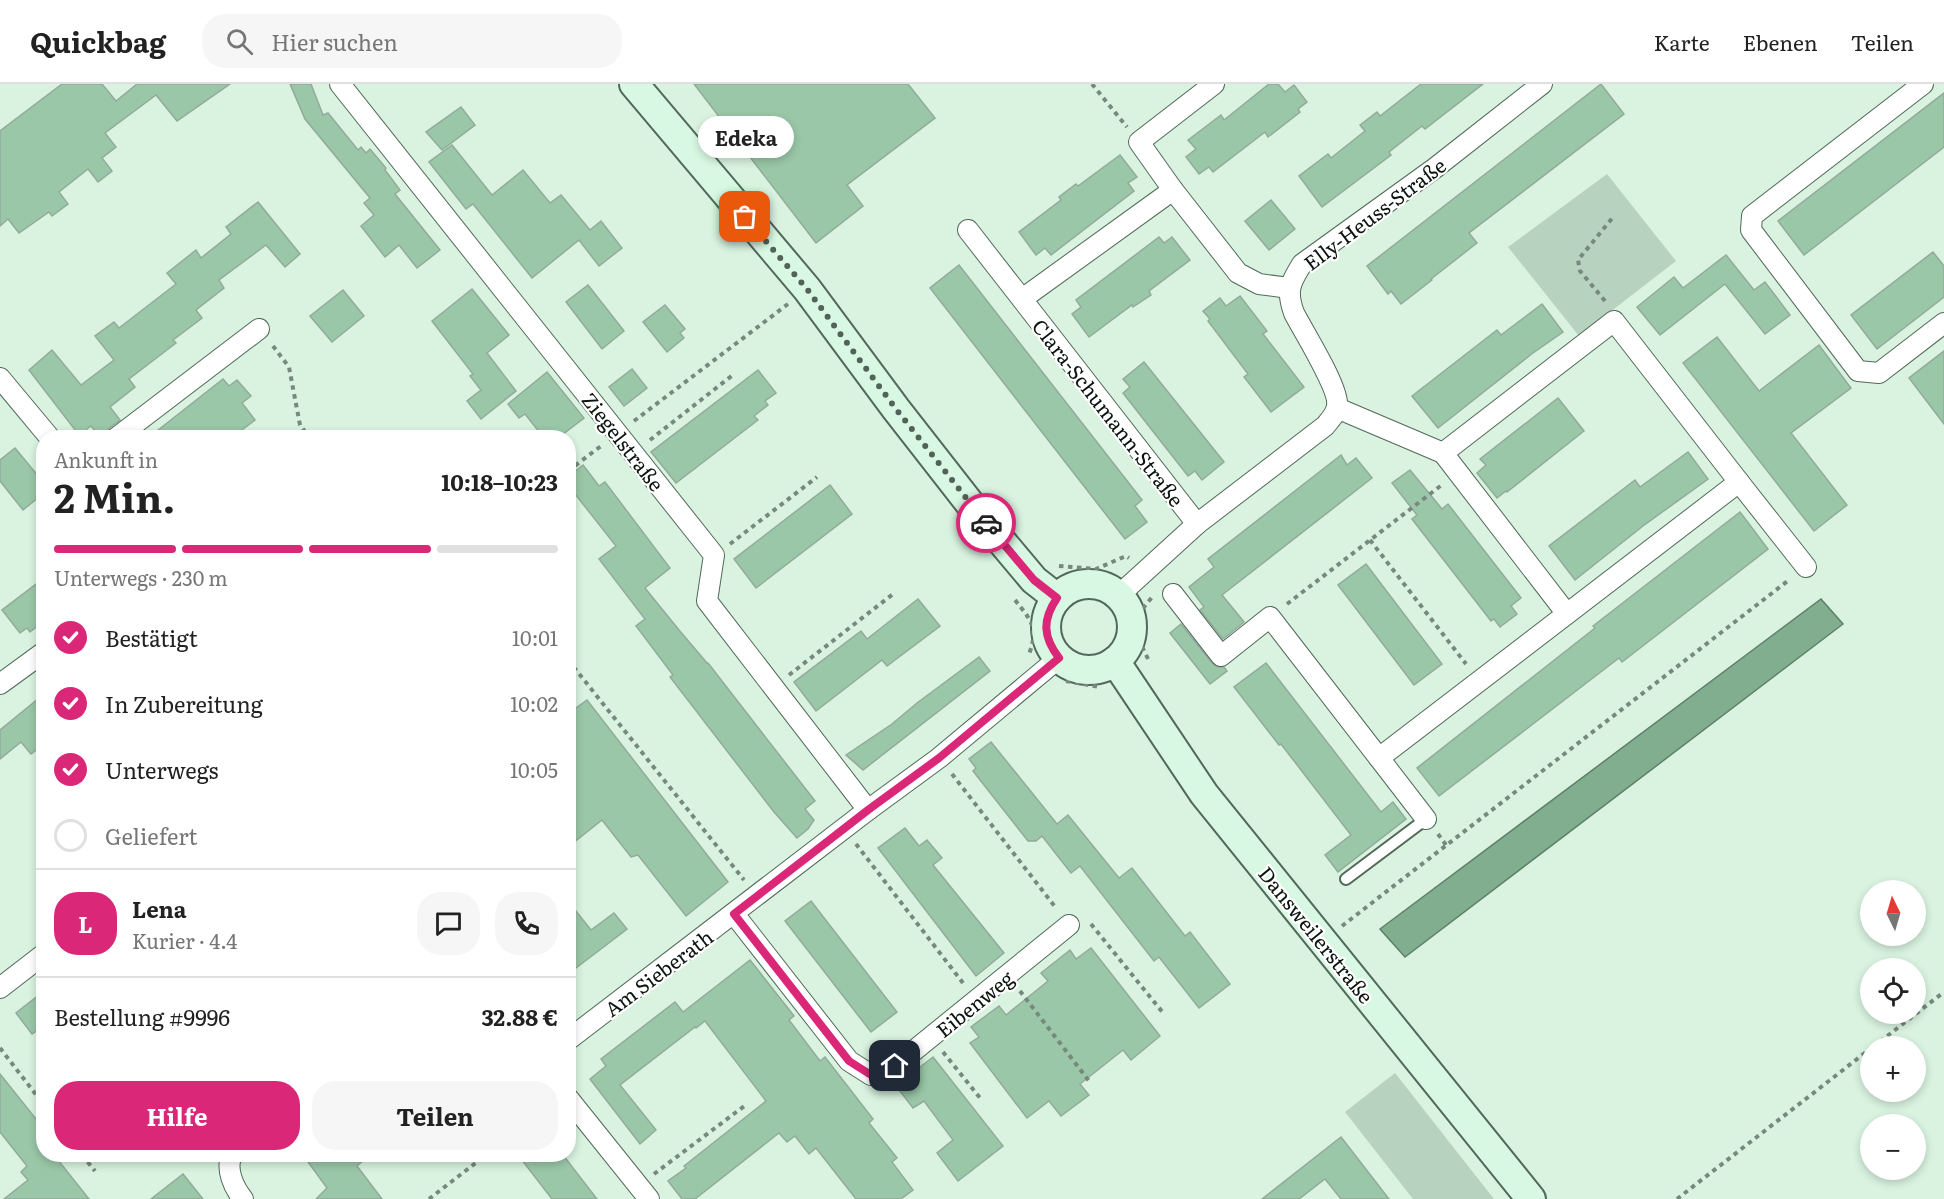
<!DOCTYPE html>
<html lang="de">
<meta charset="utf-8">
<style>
:root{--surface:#fff;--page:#f6f6f6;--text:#222;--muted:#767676;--line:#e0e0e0;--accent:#db2777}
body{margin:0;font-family:Literata,serif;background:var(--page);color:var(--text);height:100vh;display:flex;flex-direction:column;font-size:22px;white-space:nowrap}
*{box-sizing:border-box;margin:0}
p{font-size:20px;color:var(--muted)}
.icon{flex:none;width:33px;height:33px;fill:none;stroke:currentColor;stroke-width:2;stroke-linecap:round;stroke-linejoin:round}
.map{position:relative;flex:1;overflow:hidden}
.drawer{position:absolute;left:36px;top:346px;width:540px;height:732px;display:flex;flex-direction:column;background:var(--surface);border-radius:24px;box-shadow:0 3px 9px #0003}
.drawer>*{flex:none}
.needle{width:39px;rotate:355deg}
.tools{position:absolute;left:1860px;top:796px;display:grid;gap:12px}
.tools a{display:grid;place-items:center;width:66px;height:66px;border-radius:50%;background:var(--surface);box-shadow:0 3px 9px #0003;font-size:30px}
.pin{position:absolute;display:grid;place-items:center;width:51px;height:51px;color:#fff;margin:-26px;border-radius:12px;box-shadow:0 3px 9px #0006}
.courier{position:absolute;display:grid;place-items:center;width:60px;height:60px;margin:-30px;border:4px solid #db2777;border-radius:50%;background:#fff;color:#222;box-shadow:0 2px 8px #0007}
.bubble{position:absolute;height:42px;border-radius:21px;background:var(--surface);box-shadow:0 3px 9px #0003;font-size:20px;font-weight:700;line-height:42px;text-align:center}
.head em{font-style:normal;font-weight:700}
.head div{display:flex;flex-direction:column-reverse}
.head{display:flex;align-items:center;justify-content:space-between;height:102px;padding:0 18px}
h1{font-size:39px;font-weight:700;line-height:45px}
.bar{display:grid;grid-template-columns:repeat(4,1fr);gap:9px 6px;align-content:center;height:72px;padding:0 18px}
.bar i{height:8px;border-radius:4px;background:var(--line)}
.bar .active{background:var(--accent)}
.bar p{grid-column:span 4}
.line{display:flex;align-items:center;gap:15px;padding:0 18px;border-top:2px solid var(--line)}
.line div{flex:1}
.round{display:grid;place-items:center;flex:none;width:63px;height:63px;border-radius:24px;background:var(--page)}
ol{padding:0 18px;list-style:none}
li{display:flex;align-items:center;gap:18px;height:66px}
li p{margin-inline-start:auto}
li .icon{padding:6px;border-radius:50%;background:var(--accent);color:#fff;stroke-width:4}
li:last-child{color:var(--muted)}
li i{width:33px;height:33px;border:3px solid var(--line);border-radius:50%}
.action{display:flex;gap:12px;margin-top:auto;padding:12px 18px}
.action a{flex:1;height:69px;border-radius:24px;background:var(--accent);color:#fff;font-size:24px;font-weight:700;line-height:69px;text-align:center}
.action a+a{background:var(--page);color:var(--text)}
header{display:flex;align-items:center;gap:36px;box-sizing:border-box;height:84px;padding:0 30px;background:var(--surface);border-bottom:2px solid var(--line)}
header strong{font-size:28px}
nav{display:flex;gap:33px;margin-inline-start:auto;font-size:21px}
.search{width:420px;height:54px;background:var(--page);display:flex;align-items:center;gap:15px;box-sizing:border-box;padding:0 21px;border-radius:24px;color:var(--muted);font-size:22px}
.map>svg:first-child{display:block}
.green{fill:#b7d3bf}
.water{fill:#82ae90;stroke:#5e8069;stroke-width:1.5}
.building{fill:#9ac7a8;stroke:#92ab9a;stroke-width:1.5}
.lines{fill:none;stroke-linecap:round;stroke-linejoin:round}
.service-casing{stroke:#526959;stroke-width:14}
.minor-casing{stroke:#526959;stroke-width:22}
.secondary-casing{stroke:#526959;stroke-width:32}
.path{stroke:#77897c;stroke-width:4;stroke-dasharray:4.5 4.5;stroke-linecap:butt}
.service{stroke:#fff;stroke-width:10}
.minor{stroke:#fff;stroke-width:20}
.secondary{stroke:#d8f8e3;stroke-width:28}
.done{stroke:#536258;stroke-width:6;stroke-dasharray:0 10.8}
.route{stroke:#db2777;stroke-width:8}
.labels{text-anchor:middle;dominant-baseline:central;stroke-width:4.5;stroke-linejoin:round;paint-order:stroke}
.street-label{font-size:20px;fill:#0b140e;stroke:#fff}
</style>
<header>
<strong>Quickbag</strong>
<div class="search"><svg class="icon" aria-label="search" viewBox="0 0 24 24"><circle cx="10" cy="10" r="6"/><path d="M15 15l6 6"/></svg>Hier suchen</div>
<nav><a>Karte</a><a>Ebenen</a><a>Teilen</a></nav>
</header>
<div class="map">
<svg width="1944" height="1115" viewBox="0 0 1944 1115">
<rect width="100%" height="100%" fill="#d9f3e0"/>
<g class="green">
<path d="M1607 90 1676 177 1579 252 1508 163Z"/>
<path d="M1395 989 1494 1115H1413L1345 1028Z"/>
</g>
<path class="water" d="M1821 515 1843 540 1405 873 1380 845Z"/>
<g class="building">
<path d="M62 0H102L116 17 137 0H230L177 37 156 11 105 49 116 63 102 74 112 87 98 98 88 85 59 108 68 120 52 132 49 128 19 149 8 135 0 142V47Z"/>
<path d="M290 0H311L323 31 328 29 358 66 361 63 366 69 370 65 386 84 385 86 400 106 395 110 440 166 417 184 399 161 385 173 361 142 374 131 364 119 370 114 305 35Z"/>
<path d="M694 0H908L935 34 847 101 863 122 816 159Z"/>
<path d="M1269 0H1278L1285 8 1294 1 1307 18 1298 25 1300 28 1268 53 1265 48 1213 88 1209 83 1199 90 1186 73 1196 65 1188 56 1221 31 1224 36Z"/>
<path d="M1421 0H1483L1425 45 1422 42 1389 68 1391 71 1322 123 1299 92 1328 70 1331 74 1365 47 1360 41 1377 28 1380 32Z"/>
<path d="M1601 0 1624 30 1469 149 1477 159 1431 195 1432 196 1401 220 1391 207 1388 210 1367 182Z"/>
<path d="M1944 9V63L1804 171 1778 137Z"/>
<path d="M461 23 475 41 442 66 426 48Z"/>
<path d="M452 61 492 111 523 86 550 119 561 111 590 146 601 137 622 164 599 182 579 156 532 194 473 120 466 125 429 78Z"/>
<path d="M1120 71 1137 93 1128 99 1134 107 1051 171 1045 164 1036 171 1019 148 1061 116 1059 113 1076 100 1078 102Z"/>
<path d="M1271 116 1295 145 1269 166 1245 137Z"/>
<path d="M258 118 300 170 285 183 266 161 219 196 224 204 196 226 202 234 173 256 176 259 129 295 135 303 110 323 120 336 108 345 104 354H101L91 342 79 351 29 286 52 266 81 301 114 276 95 252 114 238 119 244 176 200 167 189 196 166 201 174 231 150 226 143Z"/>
<path d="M1159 153 1164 159 1172 153 1190 176 1149 207 1151 211 1133 223 1132 221 1089 253 1072 230 1081 223 1076 216Z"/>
<path d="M1933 168 1944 182V213L1877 265 1851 231Z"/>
<path d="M1726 171 1754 206 1765 198 1790 231 1765 250 1725 200 1660 251 1637 223 1674 193 1683 204Z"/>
<path d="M959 181 1142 416 1135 422 1147 438 1125 455 930 204Z"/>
<path d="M588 201 624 247 602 265 566 218Z"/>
<path d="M472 205 509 251 487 269 516 307 481 335 467 317 481 306 470 292 473 290 432 237Z"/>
<path d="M343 206 364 232 332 258 310 232Z"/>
<path d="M1240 212 1267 247 1263 250 1304 303 1271 328 1244 293 1248 290 1208 237 1210 235 1203 227 1220 214 1226 222Z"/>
<path d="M1542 220 1563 248 1533 269 1438 344 1412 312 1497 246 1501 251Z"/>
<path d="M665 221 685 245 680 249 684 254 667 268 643 238Z"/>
<path d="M1717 253 1759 307 1819 261 1851 304 1791 349 1847 421 1814 447 1683 279Z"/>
<path d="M1944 267V340L1909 294Z"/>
<path d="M1144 278 1224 378 1202 396 1195 387 1188 392 1123 309 1130 303 1123 295Z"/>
<path d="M632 285 647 304 624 322 609 303Z"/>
<path d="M758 286 776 309 765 317 768 321 754 332 758 336 676 399 651 368Z"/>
<path d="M547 288 584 334 558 354H544L525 330 519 334 508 320Z"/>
<path d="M223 295 229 302 237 296 251 312 242 319 255 336 231 354H148Z"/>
<path d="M1558 314 1584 347 1507 408 1506 407 1497 414 1477 389 1486 381 1480 375Z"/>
<path d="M15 364 44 399V409L23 426 0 397V376Z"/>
<path d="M1688 368 1708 395 1643 442 1575 496 1549 462 1635 396 1640 403Z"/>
<path d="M1341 371 1347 381 1356 374 1372 394 1222 511 1244 538 1223 555 1200 526 1204 523 1189 503 1214 483 1208 475Z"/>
<path d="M583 381 599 402 605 398 670 484 645 504 679 546 707 579H708L815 717 805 725 814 736 808 745 797 754 774 728 670 593 673 591 636 542 645 535 599 475 616 462 568 401V393Z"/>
<path d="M1410 386 1442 425 1448 420 1521 514 1511 522 1517 530 1500 543 1494 535 1491 537 1412 435 1417 431 1392 399Z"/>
<path d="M830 401 852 430 756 504 734 475Z"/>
<path d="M1740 428 1768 465 1622 578 1619 574 1439 712 1417 684 1595 544 1593 542Z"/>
<path d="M1366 480 1442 580 1414 601 1338 501Z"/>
<path d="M44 494V537L30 548 27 544 20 549 2 526Z"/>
<path d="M918 515 940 542 887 582 882 576 816 627 794 598 861 547 867 555Z"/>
<path d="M1181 540 1212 579 1217 583H1224L1227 587 1210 600 1170 549Z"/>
<path d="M979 573 990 587 863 686 846 671 892 640 917 619Z"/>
<path d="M1266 579 1381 728 1393 718 1406 735 1338 788 1325 771 1351 751 1281 660 1279 661 1234 603Z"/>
<path d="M44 610V660L31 670 21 658 0 675V646Z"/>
<path d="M587 616 728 798 686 832 638 771 631 773 602 736 568 763V630Z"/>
<path d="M991 658 1057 740 1068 731 1119 794 1132 784 1185 852 1190 848 1230 900 1199 924 1159 873 1154 877 1080 782 1071 789 1042 752 1036 757H1028L973 687 976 684 969 675Z"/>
<path d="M905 744 919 762 927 756 942 774 933 781 1004 869 976 892 878 764Z"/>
<path d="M568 817 591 846 614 829 627 845 568 890Z"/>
<path d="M811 817 897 928 871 948 785 837Z"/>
<path d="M1091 864 1160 952 1131 976 1123 966 1080 1000 1089 1011 1061 1032 1049 1017 1027 1034 970 959 979 953 971 943 999 922 1006 931 1048 897 1041 889 1070 866 1076 875Z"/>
<path d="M750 876 794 932 789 936 820 977 825 973 873 1035 869 1039 897 1074 892 1078 913 1106 901 1115H856L816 1064 809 1070 795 1052 787 1058 779 1049 695 1115H682L668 1097 686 1084 684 1082 766 1017 705 937 696 944 695 943 620 1001 656 1046 640 1060 590 995 606 982 601 975 675 918 683 928Z"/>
<path d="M44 907V942L32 950 16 929Z"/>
<path d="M933 973 1003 1062 958 1097 937 1069 953 1056 924 1017 913 1024 896 1002Z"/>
<path d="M0 990 44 1045V1071H54L89 1115H4L28 1096 21 1088 27 1082 0 1048Z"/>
<path d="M1341 1053 1389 1115H1341L1325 1095 1299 1115H1262Z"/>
<path d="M303 1071H369L357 1082 382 1115H316L327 1104Z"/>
<path d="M518 1071H563L597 1115H552Z"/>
<path d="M183 1090 203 1115H151Z"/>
</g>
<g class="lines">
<defs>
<path id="service" d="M1346 795 1426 735"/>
<g id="minor">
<path d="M340 0 714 471 707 517 868 726"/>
<path d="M1214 0 1139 58 1173 106 1238 189 1259 200 1289 204"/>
<path d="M1923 0 1752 132 1751 146 1858 287 1879 289 1944 239"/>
<path d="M968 146 1197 440"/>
<path d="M1022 215 1173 106"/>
<path d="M0 294 50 354"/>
<path d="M1337 324 1443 369"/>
<path d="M116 354 259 245"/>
<path d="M1739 398 1806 483"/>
<path d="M1173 510 1221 572 1270 533 1379 674 1739 398 1614 237 1443 369 1567 530"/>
<path d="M1118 512 1197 440 1325 342C1330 336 1336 330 1337 322 1340 305 1303 247 1294 229 1286 207 1290 199 1302 180L1435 84 1542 0"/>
<path d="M0 600 44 568"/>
<path d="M1379 674 1426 735"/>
<path d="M734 830 849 977 871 991 895 982 1069 841"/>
<path d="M0 904 44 870"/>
<path d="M568 956 868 726 939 674 1059 574"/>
<path d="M568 1014 649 1115"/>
<path d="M232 1071C225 1085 234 1104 243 1115"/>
</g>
<g id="secondary">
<path d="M634 0 807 205 896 325 971 421 1034 496 1057 514"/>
<circle cx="1089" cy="543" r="43"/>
<path d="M1115 577 1204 710 1531 1115"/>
</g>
</defs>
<use href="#service" class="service-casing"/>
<use href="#minor" class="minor-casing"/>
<use href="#secondary" class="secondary-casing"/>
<g class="path">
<path d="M1092 0 1127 43"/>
<path d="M1605 217 1580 187 1578 176 1614 132"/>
<path d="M273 262 289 283 300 341 310 354"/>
<path d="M634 337 788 220"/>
<path d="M650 356 734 290"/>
<path d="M568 387 601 362"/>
<path d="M1370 456 1466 580"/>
<path d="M730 460 817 393"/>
<path d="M1059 482 1096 485 1126 472 1129 474"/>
<path d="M1015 516C1031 536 1039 544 1029 570"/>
<path d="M1287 520 1443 400"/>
<path d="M1148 575 1136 550 1144 523 1153 512"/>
<path d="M568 576 744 796"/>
<path d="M789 591 893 510"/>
<path d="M1066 597 1100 603"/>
<path d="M952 690 1056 824"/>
<path d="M1438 750 1446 761"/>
<path d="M856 760 963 899"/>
<path d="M1091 840 1164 930"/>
<path d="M1342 842 1789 496"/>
<path d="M1020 907 1089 997"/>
<path d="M1873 963 1944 908"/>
<path d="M0 964 44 1021"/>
<path d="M943 968 980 1014"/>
<path d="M82 1071 95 1087"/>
<path d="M654 1090 747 1020"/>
<path d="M429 1115 486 1071"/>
<path d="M1677 1115 1870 965"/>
</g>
<use href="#service" class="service"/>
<use href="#minor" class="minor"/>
<use href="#secondary" class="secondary"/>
</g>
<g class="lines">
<path class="done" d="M745 133 807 205 896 325 986 439"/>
<path class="route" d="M895 982 871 991 849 977 734 830 868 726 939 674 1059 574C1043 553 1042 536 1057 514L1034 496 986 439"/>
</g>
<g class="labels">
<g class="street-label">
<text transform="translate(1374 129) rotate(-37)">Elly-Heuss-Straße</text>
<text transform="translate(1109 328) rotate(52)">Clara-Schumann-Straße</text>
<text transform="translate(624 357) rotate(52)">Ziegelstraße</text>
<text transform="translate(1317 850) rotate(51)">Dansweilerstraße</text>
<text transform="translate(658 888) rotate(-37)">Am Sieberath</text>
<text transform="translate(974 919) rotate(-39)">Eibenweg</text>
</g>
</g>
</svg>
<div class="tools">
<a><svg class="needle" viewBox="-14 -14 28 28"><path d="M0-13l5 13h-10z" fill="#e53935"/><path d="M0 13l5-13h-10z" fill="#767676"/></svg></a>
<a><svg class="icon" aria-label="locate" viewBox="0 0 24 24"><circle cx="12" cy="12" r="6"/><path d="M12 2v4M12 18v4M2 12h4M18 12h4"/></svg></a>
<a>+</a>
<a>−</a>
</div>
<div class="pin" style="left:745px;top:133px;background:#ea580c"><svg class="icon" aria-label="bag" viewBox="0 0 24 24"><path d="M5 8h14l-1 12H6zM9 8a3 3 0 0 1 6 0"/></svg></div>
<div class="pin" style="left:895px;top:982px;background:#1f2937"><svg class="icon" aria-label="home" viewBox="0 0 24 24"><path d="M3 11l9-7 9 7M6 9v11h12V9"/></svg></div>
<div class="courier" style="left:986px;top:439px"><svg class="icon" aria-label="car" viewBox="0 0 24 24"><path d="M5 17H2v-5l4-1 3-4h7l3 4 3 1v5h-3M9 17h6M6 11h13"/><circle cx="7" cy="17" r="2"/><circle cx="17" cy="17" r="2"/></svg></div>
<div class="bubble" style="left:698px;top:32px;width:96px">Edeka</div>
<section class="drawer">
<div class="head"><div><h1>2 Min.</h1><p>Ankunft in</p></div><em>10:18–10:23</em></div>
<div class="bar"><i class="active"></i><i class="active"></i><i class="active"></i><i></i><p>Unterwegs · 230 m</p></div>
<ol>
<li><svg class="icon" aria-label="check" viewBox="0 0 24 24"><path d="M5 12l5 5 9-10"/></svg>Bestätigt<p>10:01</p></li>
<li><svg class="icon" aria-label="check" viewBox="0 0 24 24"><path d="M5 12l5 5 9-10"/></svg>In Zubereitung<p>10:02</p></li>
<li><svg class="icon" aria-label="check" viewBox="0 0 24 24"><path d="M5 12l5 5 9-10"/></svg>Unterwegs<p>10:05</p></li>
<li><i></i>Geliefert</li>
</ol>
<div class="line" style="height:108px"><b class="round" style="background:var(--accent);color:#fff">L</b><div><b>Lena</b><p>Kurier · 4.4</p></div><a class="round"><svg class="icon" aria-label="chat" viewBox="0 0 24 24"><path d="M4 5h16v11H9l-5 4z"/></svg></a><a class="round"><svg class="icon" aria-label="phone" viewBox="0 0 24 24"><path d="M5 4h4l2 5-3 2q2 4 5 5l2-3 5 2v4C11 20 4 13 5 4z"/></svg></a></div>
<div class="line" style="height:78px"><div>Bestellung #9996</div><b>32.88 €</b></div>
<div class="action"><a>Hilfe</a><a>Teilen</a></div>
</section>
</div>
